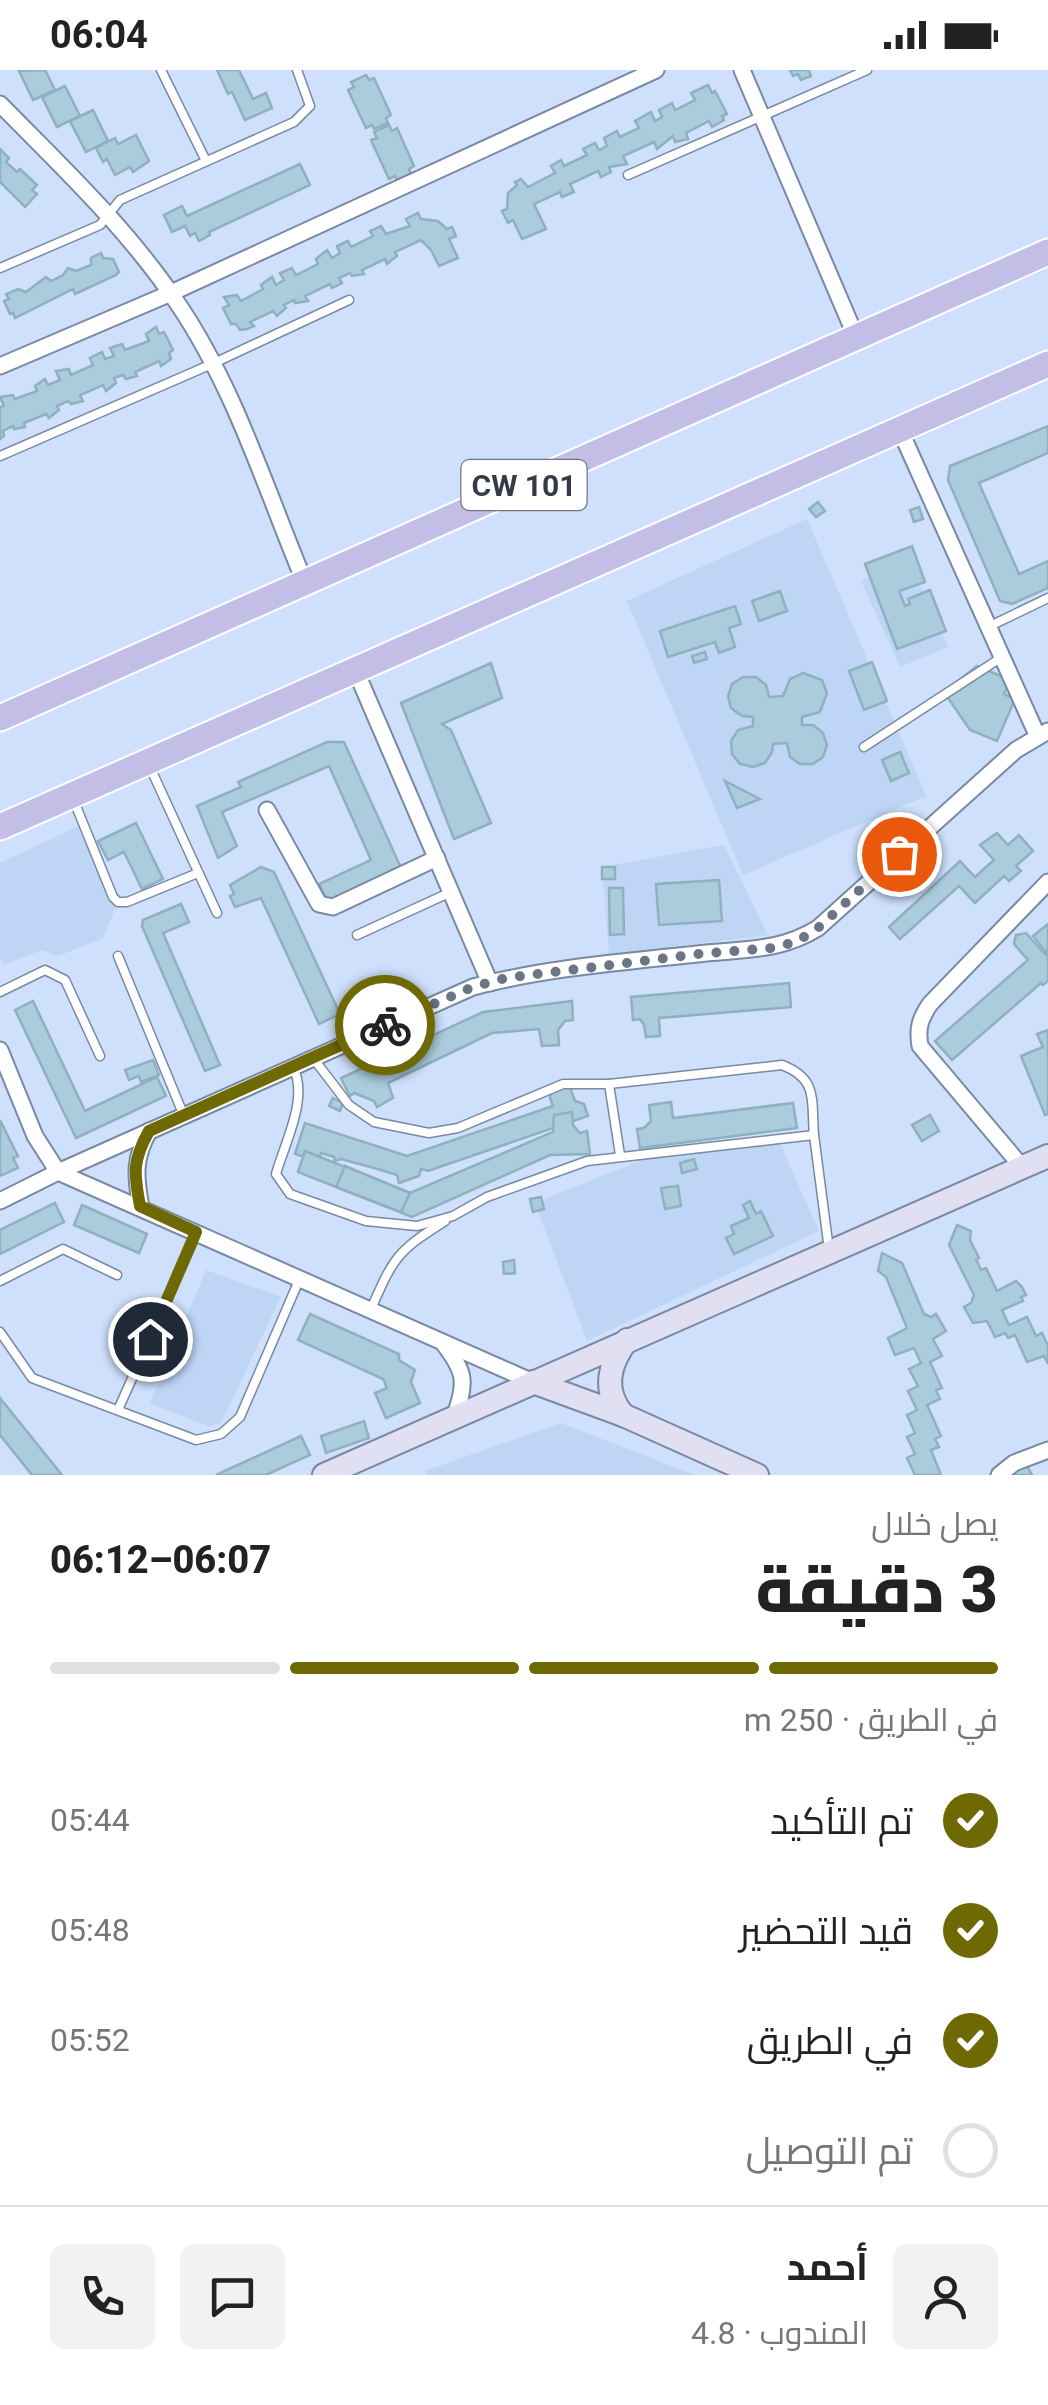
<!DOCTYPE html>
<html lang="ar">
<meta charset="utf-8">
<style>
:root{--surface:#fff;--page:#f2f2f2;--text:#222;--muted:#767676;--line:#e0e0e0;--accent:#6e6903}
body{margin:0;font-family:Roboto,Cairo,sans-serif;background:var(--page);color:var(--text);direction:rtl;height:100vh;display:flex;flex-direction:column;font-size:38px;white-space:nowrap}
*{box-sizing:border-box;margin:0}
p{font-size:32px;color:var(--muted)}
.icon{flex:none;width:55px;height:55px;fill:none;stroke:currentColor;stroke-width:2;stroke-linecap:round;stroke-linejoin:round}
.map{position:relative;height:1405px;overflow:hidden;direction:ltr}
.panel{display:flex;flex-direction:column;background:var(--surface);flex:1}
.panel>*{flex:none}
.pin{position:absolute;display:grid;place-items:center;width:85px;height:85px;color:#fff;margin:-42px;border:5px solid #fff;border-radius:50%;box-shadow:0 2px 10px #0007}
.courier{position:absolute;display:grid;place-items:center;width:100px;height:100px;margin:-50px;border:8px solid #6e6903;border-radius:50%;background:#fff;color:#222;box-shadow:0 2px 12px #0007}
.summary em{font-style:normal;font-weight:800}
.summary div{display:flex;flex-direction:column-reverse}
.summary{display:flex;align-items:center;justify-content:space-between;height:170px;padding:0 50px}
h1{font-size:65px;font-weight:800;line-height:75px}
.bar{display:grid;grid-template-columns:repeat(4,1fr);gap:15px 10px;align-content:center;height:120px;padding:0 50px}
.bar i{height:12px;border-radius:8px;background:var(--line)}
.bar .on{background:var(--accent)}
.bar p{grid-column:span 4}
.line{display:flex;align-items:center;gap:25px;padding:0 50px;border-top:2px solid var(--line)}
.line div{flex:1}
.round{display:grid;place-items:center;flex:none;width:105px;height:105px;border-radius:15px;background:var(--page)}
ol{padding:0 50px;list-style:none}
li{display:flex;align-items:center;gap:30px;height:110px}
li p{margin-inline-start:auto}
li .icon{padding:10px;border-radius:50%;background:var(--accent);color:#fff;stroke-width:4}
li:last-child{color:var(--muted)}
li i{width:55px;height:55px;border:5px solid var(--line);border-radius:50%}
.status{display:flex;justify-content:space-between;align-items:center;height:70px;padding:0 50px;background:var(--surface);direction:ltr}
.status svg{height:28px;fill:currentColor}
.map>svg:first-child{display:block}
.built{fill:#bed5f6}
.building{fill:#aaccdc;stroke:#8eb0bf;stroke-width:2.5}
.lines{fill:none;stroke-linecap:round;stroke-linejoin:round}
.lane-casing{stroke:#7889a1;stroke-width:11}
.street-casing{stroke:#7889a1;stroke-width:19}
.secondary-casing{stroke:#7889a1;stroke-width:26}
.primary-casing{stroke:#fff;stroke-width:29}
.lane{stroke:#fff;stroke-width:8}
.street{stroke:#fff;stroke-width:15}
.secondary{stroke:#e1dff2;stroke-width:22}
.primary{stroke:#c2bee6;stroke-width:25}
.done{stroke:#6a7586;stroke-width:10;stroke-dasharray:0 18}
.route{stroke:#6e6903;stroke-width:12}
.labels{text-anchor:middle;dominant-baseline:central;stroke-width:8;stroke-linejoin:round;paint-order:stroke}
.shield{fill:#fff;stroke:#71767e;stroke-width:2.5}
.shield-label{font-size:30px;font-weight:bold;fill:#343b46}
</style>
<div class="status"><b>06:04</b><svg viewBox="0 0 49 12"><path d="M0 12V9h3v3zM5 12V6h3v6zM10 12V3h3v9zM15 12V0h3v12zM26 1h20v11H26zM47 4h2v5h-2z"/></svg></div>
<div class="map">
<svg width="1048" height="1405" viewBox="0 0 1048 1405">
<rect width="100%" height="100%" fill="#cee0fc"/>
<g class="built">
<path d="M807 449 926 726 743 805 627 531Z"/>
<path d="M908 489 948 577 900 597 861 511Z"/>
<path d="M79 756 115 839 103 868 58 886 42 880 3 895 0 888V793Z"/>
<path d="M724 775 768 865 609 885 602 797Z"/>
<path d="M778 1069 819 1161 587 1271 535 1133 652 1086Z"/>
<path d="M206 1200 281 1227 221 1353 208 1356 150 1333Z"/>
<path d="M561 1353 694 1405H427L425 1401Z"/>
</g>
<g class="building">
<path d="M45 0 55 20 33 30 19 1Z"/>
<path d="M217 0H239L253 29 266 23 272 38 245 50 232 22 228 24Z"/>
<path d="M790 0H809L811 6 801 10 798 4 793 6Z"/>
<path d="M366 5 369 10 374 8 391 45 386 48 388 53 374 59 372 55 366 58 348 20 354 17 351 12Z"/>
<path d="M708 15 712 23 715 21 727 44 722 46 724 50 712 57 709 51 686 63 688 69 675 72 673 66 657 79 654 72 623 86 627 94 609 97 611 102 601 107 598 101 570 114 574 122 562 127 560 122 534 134 546 159 522 169 513 150 508 153 502 141 507 139 508 123 517 115 515 112 521 109 528 117 555 103 551 96 561 90 564 96 587 85 583 79 595 73 599 80 607 76 604 68 617 61 620 67 639 58 635 51 651 42 655 51 662 47 659 40 672 33 675 40 695 30 691 23Z"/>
<path d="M65 16 80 46 57 57 42 27Z"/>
<path d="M93 40 108 71 86 82 70 51Z"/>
<path d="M389 55 392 61 397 58 414 96 409 99 411 104 397 110 395 106 389 109 371 70 377 68 374 62Z"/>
<path d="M136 65 149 91 133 102 130 97 115 105 107 89 103 92 96 78 115 68 118 74Z"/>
<path d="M0 79 9 88 6 92 17 102 20 99 37 115 32 120 37 124 25 137 0 112Z"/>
<path d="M300 94 310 115 209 162 210 165 199 171 195 163 190 166 185 156 172 162 164 145 182 136 187 146Z"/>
<path d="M418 143 421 149 438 151 447 159 452 157 456 166 449 169 458 188 439 196 431 180 421 170 395 182 397 186 387 194 385 189 362 200 364 204 352 206 350 203 339 208 342 213 332 218 330 214 305 226 308 231 295 233 294 230 284 235 286 238 277 246 273 241 250 252 254 256 247 259 240 260 236 254H231L223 238 229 235 224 227 237 225 241 231 263 219 261 215 272 207 276 215 284 210 280 203 292 198 296 205 318 194 316 189 327 180 332 188 340 183 337 176 348 171 351 177 373 166 370 161 381 156 386 164 410 156 406 149Z"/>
<path d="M101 183 103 188 113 189 119 202 116 205 75 224 73 219 15 248 13 243 10 244 4 231 9 229 6 224 18 219 26 222 46 207 51 211 63 205 68 198 76 201 91 195V188Z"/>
<path d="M156 257 159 264 164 262 173 280 169 283 171 289 161 296 159 291 135 302 137 306 126 309 123 305 114 308 116 313 106 321 103 315 80 325 83 331 71 334 68 331 57 336 59 340 49 348 46 344 24 353 25 357 14 359 13 356 3 361 4 366 0 369V337L4 336 0 327 13 325 15 329 37 321 35 316 45 309 48 315 60 310 56 301 69 299 71 305 93 295 90 288 102 282 105 289 114 286 110 278 122 274 125 280 149 271 146 264Z"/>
<path d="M1048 356V383L979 413 1019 504 1048 491V518L1012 534 1000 531 948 410 950 396Z"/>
<path d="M818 432 825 441 816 447 809 439Z"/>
<path d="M919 437 923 449 914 452 910 440Z"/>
<path d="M912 476 925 512 899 521 905 536 910 534 908 529 930 520 946 561 897 579 865 494Z"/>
<path d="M780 521 787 541 759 551 752 531Z"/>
<path d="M735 536 741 554 729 558 735 577 719 583 715 572 668 587 660 561Z"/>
<path d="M705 582 707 589 694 593 692 586Z"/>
<path d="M872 592 887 631 864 640 849 601Z"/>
<path d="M491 593 502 628 442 654 451 660 491 753 454 769 401 633Z"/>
<path d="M977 596 1010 610 1004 624 1015 629 997 671 970 660 944 622Z"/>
<path d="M803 603 822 610 827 623 820 642 802 647V655H813L823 663 827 675 823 687 813 694H800L790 687 787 673 773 674 772 682 765 693 753 697 740 694 732 684 731 671 738 660 753 656V647L742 646 731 638 728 626 732 614 743 607H756L766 615 769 627 783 626 790 609Z"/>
<path d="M327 672H344L402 800 328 833 319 814 371 790 329 696 222 742 237 776 218 788 197 736 241 717 238 712Z"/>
<path d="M900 682 909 703 891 711 882 690Z"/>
<path d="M725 711 760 729 737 738Z"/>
<path d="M136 753 163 809 142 819 124 782 108 790 98 771Z"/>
<path d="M997 763 1008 775 1019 765 1033 781 1016 796 1021 801 1009 811 1004 806 975 833 959 816 900 869 889 857 960 791 975 807 994 790 980 775Z"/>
<path d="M261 797 274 802 340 944 319 954 261 828 235 837 230 826 234 824 230 815Z"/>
<rect x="602" y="797" width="13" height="12"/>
<path d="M719 810 722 851 659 855 656 814Z"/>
<path d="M609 818H623L624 864 610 865Z"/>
<path d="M181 834 189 852 163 863 220 995 205 1001 142 856 143 850Z"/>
<path d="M1048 854V880L1046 882 1033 866Z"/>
<path d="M1026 863 1046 885 1048 883V911L1043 915 1041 913 952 990 935 971 1028 890 1014 874 1016 865Z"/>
<path d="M789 913 791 937 659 948 660 966 646 967 644 955 640 949 633 950 631 927Z"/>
<path d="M33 931 85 1041 157 1007 166 1026 76 1068 15 940Z"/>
<path d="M572 931 573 950 565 951 558 960 559 975 542 976 539 959 492 963 388 1013 393 1028 377 1037 374 1031 354 1023 350 1026 341 1008 483 942Z"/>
<path d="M1048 960V1044L1045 1045 1021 986 1043 977 1037 964Z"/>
<path d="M153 990 159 1005 141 1012 139 1006 129 1010 125 1000Z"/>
<path d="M569 1015 575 1031 584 1034 588 1046 428 1101 421 1099 419 1106 399 1113 397 1105 374 1098 341 1089 335 1091 334 1087 321 1083 318 1091 295 1084 305 1053 407 1086 553 1036 550 1028 552 1020Z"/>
<path d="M333 1028 343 1033 340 1041 329 1036Z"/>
<path d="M671 1032 673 1048 793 1033 797 1058 640 1078 637 1059 644 1058 651 1051 649 1035Z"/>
<path d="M572 1042 573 1055 580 1063 587 1061 590 1084 550 1085 412 1147 298 1102 305 1081 410 1123 553 1062 554 1045Z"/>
<path d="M930 1045 939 1061 922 1071 912 1055Z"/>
<path d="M0 1050 18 1086 13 1088 18 1098 0 1106Z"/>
<path d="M694 1089 697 1099 682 1103 680 1093Z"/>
<path d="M345 1096 410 1123 401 1142 336 1117Z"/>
<path d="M678 1116 681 1136 665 1139 661 1118Z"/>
<path d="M541 1127 544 1139 533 1142 530 1129Z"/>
<path d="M750 1131 756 1144 761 1141 773 1166 734 1184 726 1168 734 1164 731 1156 749 1148 743 1135Z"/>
<path d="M55 1133 64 1152 0 1184V1160Z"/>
<path d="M82 1135 147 1164 139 1183 74 1155Z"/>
<path d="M957 1155 971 1161 970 1170 979 1188 976 1189 981 1200 986 1198 997 1221 1016 1211 1022 1217 1026 1225 1021 1227 1023 1231 1002 1240 1009 1255 1027 1247 1036 1266 1042 1263 1048 1276V1294L1044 1286 1027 1292 1015 1265 1008 1268 1005 1263 995 1267 987 1251 973 1253 964 1237 971 1233 974 1225 949 1175Z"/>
<path d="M882 1183 902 1193 924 1244 931 1247 936 1244 946 1261 933 1269 942 1286 930 1292 942 1318 936 1320 940 1329 927 1335 941 1366 935 1369 939 1377 931 1380 941 1405H915L907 1388 915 1384 907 1367 915 1363 907 1345 917 1340 908 1321 918 1316 909 1299 921 1293 914 1278 895 1285 888 1268 907 1258 886 1207 878 1201Z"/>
<path d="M514 1190 515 1203 504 1204 503 1192Z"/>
<path d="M310 1244 399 1284V1290L415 1300 411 1312 420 1333 386 1348 375 1323 387 1318 383 1309 298 1270Z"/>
<path d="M0 1328 62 1405H32L0 1365Z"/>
<path d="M364 1351 369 1368 326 1383 321 1366Z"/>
<path d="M301 1366 310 1385 266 1405H216Z"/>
<path d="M1026 1394 1032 1405H1014L1013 1401Z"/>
</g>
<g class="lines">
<defs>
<g id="lane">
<path d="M161 0 206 91"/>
<path d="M628 105 867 0"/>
<path d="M0 198 100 155 120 130 294 52 310 36 297 0"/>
<path d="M0 386 212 294 349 230"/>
<path d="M988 557 1048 528"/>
<path d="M864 677 1002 587"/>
<path d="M149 695 217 843"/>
<path d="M74 731 113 827 118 832H127L198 803"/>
<path d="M357 865 451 822"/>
<path d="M118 886 184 1046"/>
<path d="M0 922 45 900 65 910 100 986"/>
<path d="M313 988 349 1035 374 1052 429 1063 458 1058 563 1014H609L782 995C819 1009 811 1031 814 1065"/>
<path d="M293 997C309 1028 285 1072 276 1104L290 1124 366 1151 417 1156 453 1146 487 1127 587 1091 814 1065 829 1180"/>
<path d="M609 1014 620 1085"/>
<path d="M0 1211 63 1179 117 1205"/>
<path d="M371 1239C394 1187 396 1182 445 1151"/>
<path d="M0 1262 32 1308 196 1370 221 1364 240 1347 300 1208"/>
<path d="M118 1340 197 1162"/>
</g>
<g id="street">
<path d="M742 0 856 267"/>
<path d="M0 34C63 98 128 159 178 234 235 318 266 420 305 513"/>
<path d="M0 296 171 223 656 0"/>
<path d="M900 360 1038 667"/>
<path d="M355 599 490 913"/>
<path d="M267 740 319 834 333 837 437 788"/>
<path d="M0 980 35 1066 58 1102 533 1312"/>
<path d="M1022 1097 920 976C917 958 920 949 930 934L1048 812"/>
<path d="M0 1131 58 1102 473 917C545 898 623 892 697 884 741 879 780 882 818 858L1016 680 1048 661"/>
<path d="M141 1137C135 1106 134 1088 149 1061"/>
<path d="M443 1273C465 1301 467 1312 455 1345"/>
<path d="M999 1405 1014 1393 1048 1380"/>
</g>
<g id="secondary">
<path d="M533 1312 623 1345 757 1405"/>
<path d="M623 1345C602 1320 609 1294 627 1270"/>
<path d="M324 1405 1048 1086"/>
</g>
<g id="primary">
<path d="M0 648 1048 182"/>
<path d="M0 757 1048 294"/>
</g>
</defs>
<use href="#lane" class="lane-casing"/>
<use href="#street" class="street-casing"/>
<use href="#secondary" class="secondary-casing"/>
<use href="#primary" class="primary-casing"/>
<use href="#lane" class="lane"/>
<use href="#street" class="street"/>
<use href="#secondary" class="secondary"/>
<use href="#primary" class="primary"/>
</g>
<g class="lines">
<path class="done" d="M385 955 473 917 506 908 699 884 772 878 796 872 818 858 899 784"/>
<path class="route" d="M150 1269 196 1162 140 1136C134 1104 132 1091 149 1061L385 955"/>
</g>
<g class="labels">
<rect class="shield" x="461.5" y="390" width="125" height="50" rx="8"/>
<g class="shield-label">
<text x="524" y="415">CW 101</text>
</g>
</g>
</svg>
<div class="pin" style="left:899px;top:784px;background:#ea580c"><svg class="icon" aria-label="bag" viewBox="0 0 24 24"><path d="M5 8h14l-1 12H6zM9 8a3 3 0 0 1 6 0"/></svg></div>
<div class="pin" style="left:150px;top:1269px;background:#1f2937"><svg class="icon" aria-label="home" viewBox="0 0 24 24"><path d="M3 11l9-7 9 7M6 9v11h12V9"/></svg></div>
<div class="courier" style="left:385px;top:955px"><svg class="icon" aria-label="bike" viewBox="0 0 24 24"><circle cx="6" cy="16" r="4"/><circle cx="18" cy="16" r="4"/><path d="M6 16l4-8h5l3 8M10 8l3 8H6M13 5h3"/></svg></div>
</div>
<section class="panel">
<div class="summary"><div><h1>3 دقيقة</h1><p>يصل خلال</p></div><em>06:07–06:12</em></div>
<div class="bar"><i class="on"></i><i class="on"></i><i class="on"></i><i></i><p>في الطريق · 250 m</p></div>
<ol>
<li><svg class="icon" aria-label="check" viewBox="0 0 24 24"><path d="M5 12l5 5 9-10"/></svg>تم التأكيد<p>05:44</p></li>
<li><svg class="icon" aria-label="check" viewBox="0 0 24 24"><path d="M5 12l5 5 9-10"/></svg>قيد التحضير<p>05:48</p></li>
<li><svg class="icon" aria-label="check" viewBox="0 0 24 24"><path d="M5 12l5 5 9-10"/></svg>في الطريق<p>05:52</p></li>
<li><i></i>تم التوصيل</li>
</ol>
<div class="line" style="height:180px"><a class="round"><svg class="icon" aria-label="person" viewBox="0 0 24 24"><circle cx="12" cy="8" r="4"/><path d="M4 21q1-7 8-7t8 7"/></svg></a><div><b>أحمد</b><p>المندوب · 4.8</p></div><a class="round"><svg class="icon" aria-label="chat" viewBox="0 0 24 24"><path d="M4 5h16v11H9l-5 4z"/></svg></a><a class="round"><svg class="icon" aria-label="phone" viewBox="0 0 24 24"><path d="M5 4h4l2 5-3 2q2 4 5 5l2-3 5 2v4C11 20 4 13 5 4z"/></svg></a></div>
</section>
